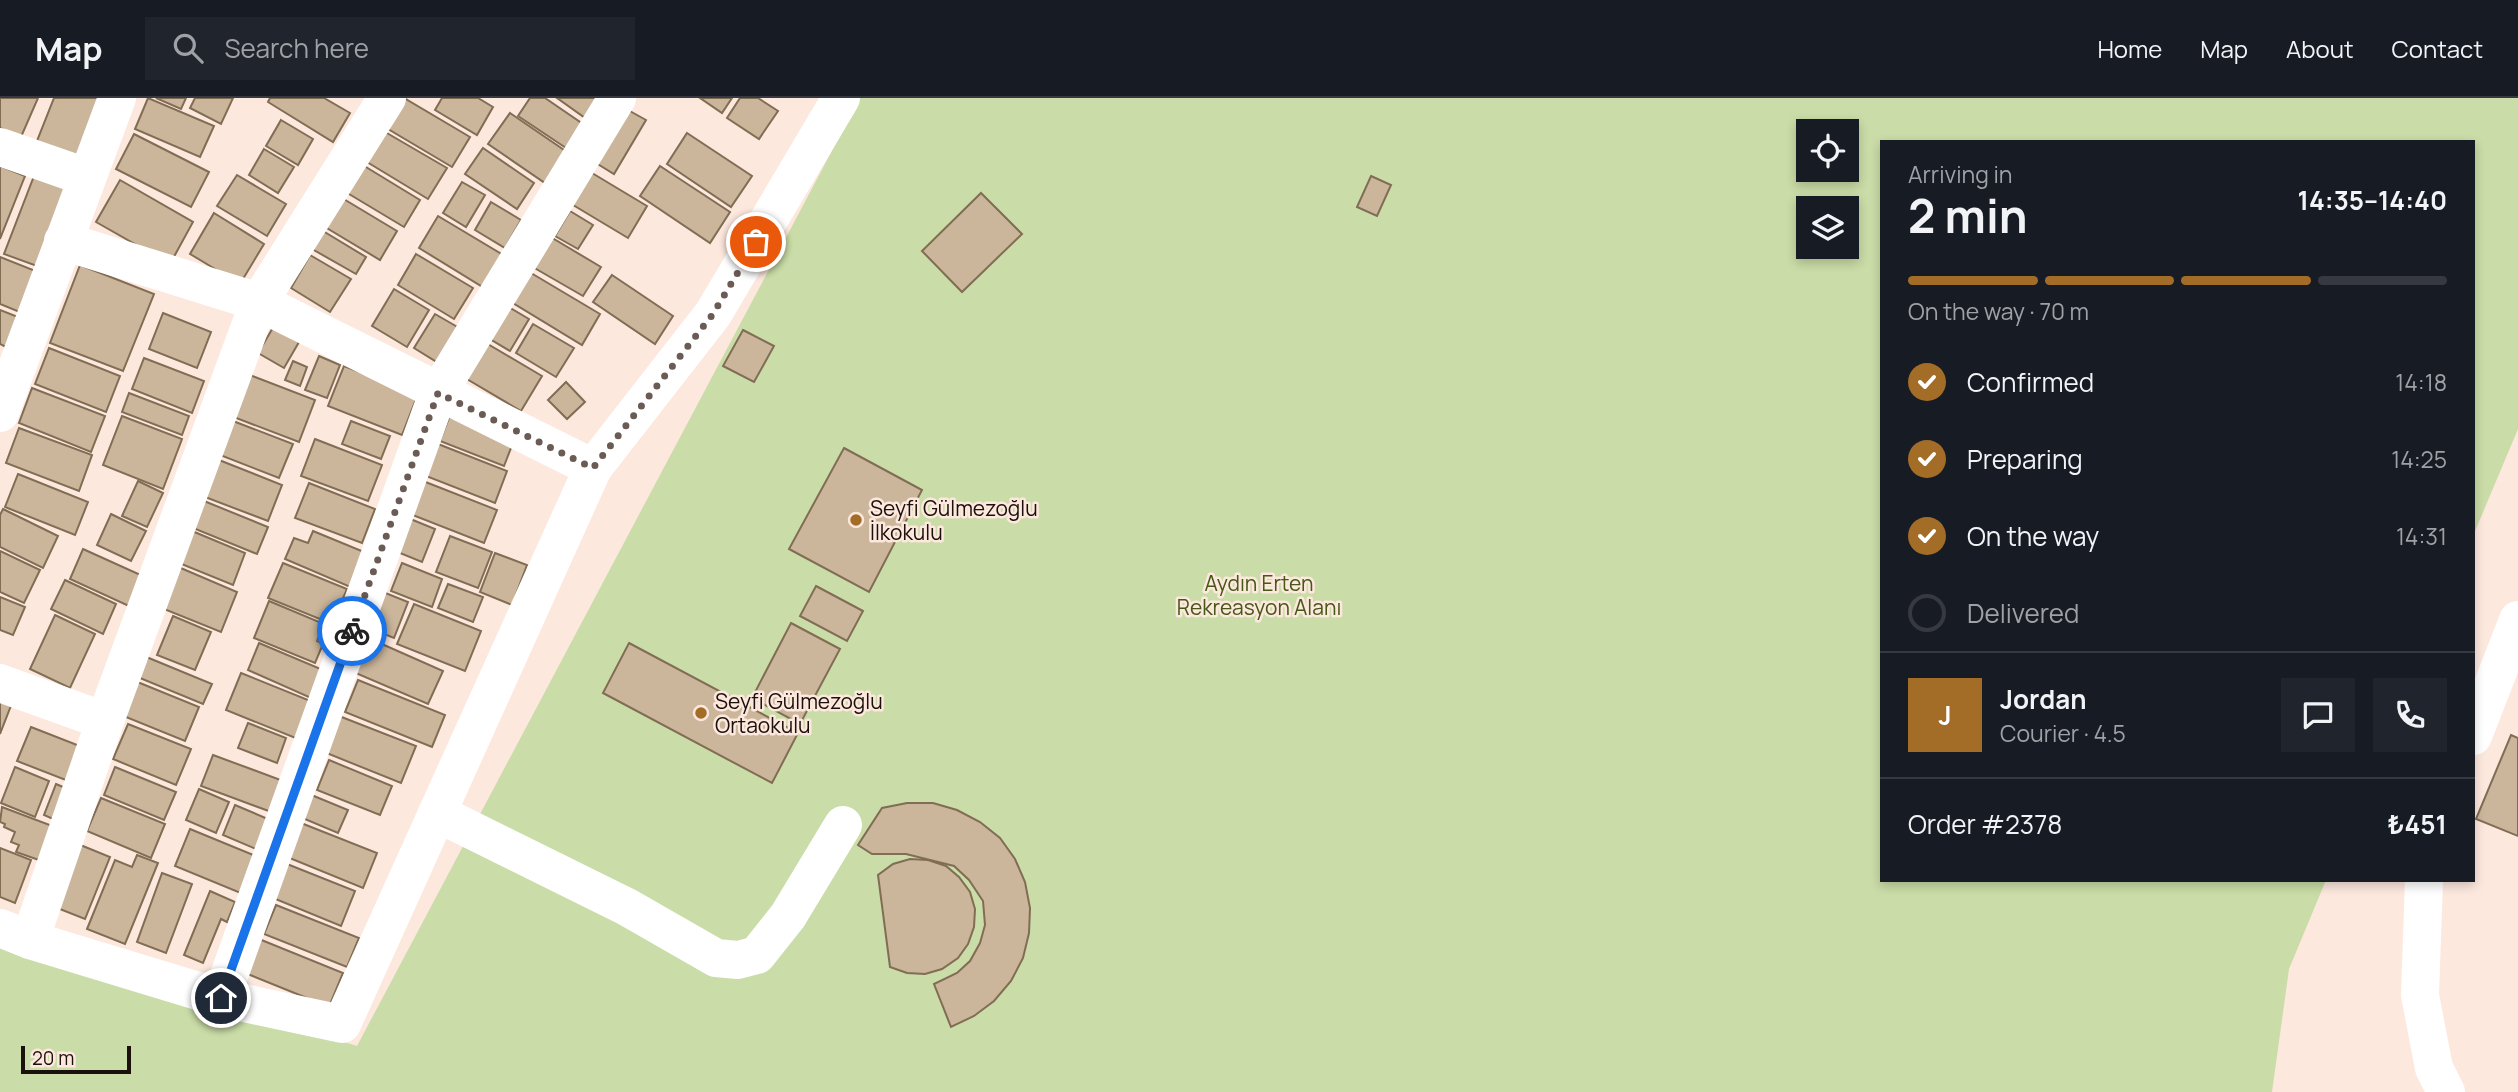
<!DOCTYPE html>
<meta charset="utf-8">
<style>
:root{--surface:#171b24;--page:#20242c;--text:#f1f3f6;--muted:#9ea1a6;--line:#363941;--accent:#a36d28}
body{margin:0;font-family:Manrope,sans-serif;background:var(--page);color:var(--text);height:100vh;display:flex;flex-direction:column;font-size:26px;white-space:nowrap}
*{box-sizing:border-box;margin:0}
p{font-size:23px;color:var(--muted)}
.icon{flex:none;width:38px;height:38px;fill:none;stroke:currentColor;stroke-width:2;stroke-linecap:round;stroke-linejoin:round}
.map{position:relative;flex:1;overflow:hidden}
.drawer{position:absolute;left:1880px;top:42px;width:595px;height:742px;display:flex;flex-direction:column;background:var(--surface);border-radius:0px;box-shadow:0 4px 10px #0003}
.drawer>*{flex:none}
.fabs{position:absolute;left:1796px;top:21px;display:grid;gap:14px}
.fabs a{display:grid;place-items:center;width:63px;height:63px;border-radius:0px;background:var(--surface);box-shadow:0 4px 10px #0003;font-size:35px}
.scale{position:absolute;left:21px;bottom:18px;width:110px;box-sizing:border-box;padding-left:7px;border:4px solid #1b100b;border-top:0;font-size:19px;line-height:24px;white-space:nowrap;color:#1b100b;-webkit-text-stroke:5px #fde8de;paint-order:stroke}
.pin{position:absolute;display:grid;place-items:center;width:60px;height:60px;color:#fff;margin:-30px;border:4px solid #fff;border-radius:50%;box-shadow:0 2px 7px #0007}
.courier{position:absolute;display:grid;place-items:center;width:70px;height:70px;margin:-35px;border:5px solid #1a73e8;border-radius:50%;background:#fff;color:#222;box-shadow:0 2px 9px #0007}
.headline em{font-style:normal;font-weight:700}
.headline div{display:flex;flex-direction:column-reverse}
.headline{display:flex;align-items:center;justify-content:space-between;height:119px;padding:0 28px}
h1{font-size:46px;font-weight:700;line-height:52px}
.bar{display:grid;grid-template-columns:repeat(4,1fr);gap:10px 7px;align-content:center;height:84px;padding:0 28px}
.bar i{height:9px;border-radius:5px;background:var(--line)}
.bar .on{background:var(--accent)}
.bar p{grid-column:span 4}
.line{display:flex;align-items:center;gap:18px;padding:0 28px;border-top:2px solid var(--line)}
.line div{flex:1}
.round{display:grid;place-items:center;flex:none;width:74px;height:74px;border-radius:0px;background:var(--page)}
ol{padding:0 28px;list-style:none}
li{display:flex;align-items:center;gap:21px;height:77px}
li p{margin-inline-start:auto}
li .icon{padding:7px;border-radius:50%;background:var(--accent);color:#fff;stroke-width:4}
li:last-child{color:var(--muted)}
li i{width:38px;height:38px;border:4px solid var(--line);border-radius:50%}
header{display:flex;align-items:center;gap:42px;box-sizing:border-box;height:98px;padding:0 35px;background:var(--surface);border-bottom:2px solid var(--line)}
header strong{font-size:33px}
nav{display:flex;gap:38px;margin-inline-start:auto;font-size:24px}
.search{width:490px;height:63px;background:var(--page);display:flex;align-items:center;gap:18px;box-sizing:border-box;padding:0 24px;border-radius:0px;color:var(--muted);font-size:26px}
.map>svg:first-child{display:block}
.green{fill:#cadca7;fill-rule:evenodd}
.building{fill:#cbb69b;stroke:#806d54;stroke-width:2}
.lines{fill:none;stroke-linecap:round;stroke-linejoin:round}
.minor{stroke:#fff;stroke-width:38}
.done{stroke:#6a5c55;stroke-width:7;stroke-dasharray:0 12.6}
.route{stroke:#1a73e8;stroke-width:9}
.poi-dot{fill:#a36d28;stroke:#fde8de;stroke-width:2.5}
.labels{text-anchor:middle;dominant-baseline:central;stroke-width:5;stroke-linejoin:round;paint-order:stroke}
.poi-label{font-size:21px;fill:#1b100b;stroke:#fde8de;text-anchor:start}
.park-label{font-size:21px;fill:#465717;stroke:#fde8de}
</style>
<header>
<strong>Map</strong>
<div class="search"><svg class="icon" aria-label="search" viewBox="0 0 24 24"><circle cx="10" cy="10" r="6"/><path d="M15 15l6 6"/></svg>Search here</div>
<nav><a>Home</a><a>Map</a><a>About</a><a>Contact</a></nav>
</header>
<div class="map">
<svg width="2518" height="994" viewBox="0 0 2518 994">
<rect width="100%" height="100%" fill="#fde8de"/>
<path class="green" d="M860 0H2518V331L2473 438V44H1881V782H2326L2289 871 2272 994H0V836L357 948ZM1808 33H1846V72H1808ZM1808 110H1846V149H1808Z"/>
<g class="building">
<path d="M0 0H38L21 39 0 30Z"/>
<path d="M54 0H102L79 59 37 43Z"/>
<path d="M148 0 214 28 200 59 135 31Z"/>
<path d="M156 0H186L181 11Z"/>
<path d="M195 0H233L221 26 190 10Z"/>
<path d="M270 0H324L350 15 333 44 268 4Z"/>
<path d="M404 0 470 39 452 69 383 28Z"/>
<path d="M442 0H478L493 9 477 37 435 12Z"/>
<path d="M530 0H545L583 26 566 50 518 18Z"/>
<path d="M557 0H604L588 22Z"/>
<path d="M700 0H732L722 15Z"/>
<path d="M740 0H758L778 13 759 41 727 20Z"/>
<path d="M628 12 646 22 614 76 596 65Z"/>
<path d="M510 15 567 54 545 85 488 46Z"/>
<path d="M281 22 313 41 298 67 266 48Z"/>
<path d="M380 31 447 70 428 101 362 61Z"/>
<path d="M687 35 752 78 731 109 667 66Z"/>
<path d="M134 36 209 74 191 109 116 71Z"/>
<path d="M483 50 534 85 517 111 465 76Z"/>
<path d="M264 51 294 69 278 95 249 77Z"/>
<path d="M361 66 420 102 404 129 344 93Z"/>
<path d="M0 68 25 78 0 141Z"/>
<path d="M660 68 730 114 710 145 640 98Z"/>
<path d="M587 72 647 108 628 140 568 104Z"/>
<path d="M237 77 286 106 267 138 217 108Z"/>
<path d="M34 78 67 91 37 168 4 156Z"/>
<path d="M1371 78 1391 87 1377 118 1357 109Z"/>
<path d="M120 82 193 124 170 166 96 124Z"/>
<path d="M462 84 485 97 466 129 443 115Z"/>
<path d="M981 95 1022 136 962 194 922 153Z"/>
<path d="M337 97 397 133 380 162 320 126Z"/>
<path d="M491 104 521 122 505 150 475 132Z"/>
<path d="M570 113 593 127 578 151 555 138Z"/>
<path d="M214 115 264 146 240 186 190 156Z"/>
<path d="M438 118 505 158 486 191 419 150Z"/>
<path d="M323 133 366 159 356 176 312 151Z"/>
<path d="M549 138 601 169 583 198 531 168Z"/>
<path d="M416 156 473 190 454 221 398 187Z"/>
<path d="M310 157 351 181 330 214 291 190Z"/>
<path d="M0 159 38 174 22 215 0 206Z"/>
<path d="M80 167 154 196 123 273 50 245Z"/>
<path d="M526 172 600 216 582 247 508 202Z"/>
<path d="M612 177 673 218 655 246 593 204Z"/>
<path d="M394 191 429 212 407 249 372 228Z"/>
<path d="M502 205 529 221 510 253 483 237Z"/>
<path d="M0 212 18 219 6 249 0 246Z"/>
<path d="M163 215 211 234 197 270 149 251Z"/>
<path d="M435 216 461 231 440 266 414 250Z"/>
<path d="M533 226 574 250 556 279 516 255Z"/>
<path d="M274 228 299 244 284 270 258 255Z"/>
<path d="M743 232 774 248 754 284 723 268Z"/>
<path d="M481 242 542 278 521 313 460 277Z"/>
<path d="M49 250 120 278 106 314 35 286Z"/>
<path d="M319 258 340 267 327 300 305 292Z"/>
<path d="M144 260 204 283 192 315 132 291Z"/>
<path d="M293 263 307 269 300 288 285 282Z"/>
<path d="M344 268 418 296 402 337 328 308Z"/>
<path d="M247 276 315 302 299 344 231 318Z"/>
<path d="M566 284 585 304 567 321 548 302Z"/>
<path d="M32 290 105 318 91 354 19 325Z"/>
<path d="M129 295 189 318 182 337 122 314Z"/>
<path d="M452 312 516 337 504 368 440 343Z"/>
<path d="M122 318 182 341 163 391 103 367Z"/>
<path d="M233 323 293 346 279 380 220 357Z"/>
<path d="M351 323 390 338 381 361 342 346Z"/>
<path d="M19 330 92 357 79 393 6 365Z"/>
<path d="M315 341 382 367 368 403 301 378Z"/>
<path d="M438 346 507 373 495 405 426 378Z"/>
<path d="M844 350 922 392 869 494 789 451Z"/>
<path d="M219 362 282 387 268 423 205 399Z"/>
<path d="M18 376 88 404 75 437 5 409Z"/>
<path d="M138 383 163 395 147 429 122 418Z"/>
<path d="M423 383 497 412 484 445 410 416Z"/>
<path d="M309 385 375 411 362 445 295 420Z"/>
<path d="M204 403 268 429 257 456 193 430Z"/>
<path d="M3 411 58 438 43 470 0 449V417Z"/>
<path d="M111 416 146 433 131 463 97 447Z"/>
<path d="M408 420 435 431 422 464 395 453Z"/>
<path d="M192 433 245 455 233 487 179 465Z"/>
<path d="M313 433 369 456 355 491 285 461 294 440 308 445Z"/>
<path d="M450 438 492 454 478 490 436 474Z"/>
<path d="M83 451 145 479 131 509 70 481Z"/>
<path d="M0 453 40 472 24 505 0 494Z"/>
<path d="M495 455 527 467 512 507 480 494Z"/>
<path d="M283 465 347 491 332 526 268 500Z"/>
<path d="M402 465 442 481 432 509 391 493Z"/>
<path d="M176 468 237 494 221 534 159 509Z"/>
<path d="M65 482 116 506 103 536 51 511Z"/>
<path d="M448 486 483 499 473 524 438 510Z"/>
<path d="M816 488 863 513 847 543 800 518Z"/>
<path d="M378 492 408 504 394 540 364 528Z"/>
<path d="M0 499 25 509 13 537 0 532Z"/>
<path d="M269 503 324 526 317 543 323 546 315 565 254 540Z"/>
<path d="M414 506 481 533 465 573 397 546Z"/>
<path d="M55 517 95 536 70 590 30 571Z"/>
<path d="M173 518 211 534 195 572 157 557Z"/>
<path d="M791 525 840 551 800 626 752 600Z"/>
<path d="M366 539 443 573 428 606 351 573Z"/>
<path d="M259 545 323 572 311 600 248 572Z"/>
<path d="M629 545 798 635 772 685 603 595Z"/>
<path d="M144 558 212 586 203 606 135 578Z"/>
<path d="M241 575 313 604 298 641 226 612Z"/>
<path d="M358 582 445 617 432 649 345 614Z"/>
<path d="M135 583 199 609 185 643 121 617Z"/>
<path d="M0 600 12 605 0 636Z"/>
<path d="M339 618 416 648 401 685 324 654Z"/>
<path d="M248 625 286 640 277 665 238 650Z"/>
<path d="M128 626 191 651 176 687 113 661Z"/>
<path d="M31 629 90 652 76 686 17 663Z"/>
<path d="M2511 637 2518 640V738L2476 721Z"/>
<path d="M213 657 286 684 274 715 201 688Z"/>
<path d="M329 662 392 688 380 717 317 692Z"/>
<path d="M15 669 49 683 35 719 1 705Z"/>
<path d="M115 669 176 694 164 722 104 697Z"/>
<path d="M56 686 75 694 62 725 44 717Z"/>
<path d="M199 691 229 704 216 735 186 722Z"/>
<path d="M309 696 348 712 338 735 300 719Z"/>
<path d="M101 700 165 726 151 760 87 733Z"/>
<path d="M907 705H933L957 712 980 724 1000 740 1015 761 1025 784 1030 810 1029 835 1023 860 1011 883 994 903 974 918 951 929 934 886 957 875 970 863 980 845 985 827 983 803 969 782 954 768 906 756H872L858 747 882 710Z"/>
<path d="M235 707 268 721 256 751 223 737Z"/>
<path d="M2 709 63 732 50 766 16 754 19 747 11 744 15 734 4 729 5 726 0 724Z"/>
<path d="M301 725 377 755 363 790 287 759Z"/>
<path d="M190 731 258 759 243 796 175 768Z"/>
<path d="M78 746 110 759 85 821 52 808Z"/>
<path d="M0 750 31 762 15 805 0 799Z"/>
<path d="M137 757 158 765 125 846 87 831 115 762 132 769Z"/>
<path d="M910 761 928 762 946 768 959 779 970 794 975 811 974 829 968 846 958 860 942 871 925 876 907 875 890 869 878 777 893 766Z"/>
<path d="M287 766 355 793 341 828 273 800Z"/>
<path d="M162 775 192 786 166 855 137 844Z"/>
<path d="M210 793 235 804 227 824 221 821 203 865 184 857Z"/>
<path d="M276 807 359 840 347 869 264 836Z"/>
<path d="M259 841 343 875 329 909 245 875Z"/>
</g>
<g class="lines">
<g class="minor">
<path d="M0 49 86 79"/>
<path d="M63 143 259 204 593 370"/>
<path d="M0 315 117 0"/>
<path d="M0 585 105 623"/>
<path d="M2473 638 2518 522"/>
<path d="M437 715 627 809 716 860 738 862 757 857 788 818 843 727"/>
<path d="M2424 782 2420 897 2434 970 2446 994"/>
<path d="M0 830 30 842 221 900 342 926 593 370 713 216 841 0"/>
<path d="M30 842 105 623 259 204 387 0"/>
<path d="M221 900 438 295 617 0"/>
</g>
</g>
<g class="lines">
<path class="done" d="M352 533 438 295 593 370 713 216 756 144"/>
<path class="route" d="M221 900 352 533"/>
</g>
<g class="poi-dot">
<circle cx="856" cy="422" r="7"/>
<circle cx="701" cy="615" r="7"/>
</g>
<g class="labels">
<g class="poi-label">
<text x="870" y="410">Seyfi Gülmezoğlu<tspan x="870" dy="24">İlkokulu</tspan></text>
<text x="715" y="603">Seyfi Gülmezoğlu<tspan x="715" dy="24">Ortaokulu</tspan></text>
</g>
<g class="park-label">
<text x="1259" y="485">Aydın Erten<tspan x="1259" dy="24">Rekreasyon Alanı</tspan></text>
</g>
</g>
</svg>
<div class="fabs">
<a><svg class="icon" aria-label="locate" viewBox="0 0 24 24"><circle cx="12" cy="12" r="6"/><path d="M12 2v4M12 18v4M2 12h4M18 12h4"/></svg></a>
<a><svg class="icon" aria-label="layers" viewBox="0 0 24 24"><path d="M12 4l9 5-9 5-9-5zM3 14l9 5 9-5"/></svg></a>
</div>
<div class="scale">20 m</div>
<div class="pin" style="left:756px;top:144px;background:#ea580c"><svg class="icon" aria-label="bag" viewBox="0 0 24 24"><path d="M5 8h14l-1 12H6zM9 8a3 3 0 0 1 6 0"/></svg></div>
<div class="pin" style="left:221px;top:900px;background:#1f2937"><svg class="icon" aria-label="home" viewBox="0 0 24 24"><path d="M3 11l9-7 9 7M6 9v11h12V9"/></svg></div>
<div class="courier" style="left:352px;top:533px"><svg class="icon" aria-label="bike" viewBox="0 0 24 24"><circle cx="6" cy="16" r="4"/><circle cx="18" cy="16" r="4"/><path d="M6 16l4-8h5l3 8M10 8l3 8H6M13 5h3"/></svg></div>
<section class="drawer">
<div class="headline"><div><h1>2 min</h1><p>Arriving in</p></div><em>14:35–14:40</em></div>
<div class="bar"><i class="on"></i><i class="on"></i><i class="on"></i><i></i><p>On the way · 70 m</p></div>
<ol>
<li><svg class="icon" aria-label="check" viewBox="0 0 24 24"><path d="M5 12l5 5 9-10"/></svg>Confirmed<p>14:18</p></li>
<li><svg class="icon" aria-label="check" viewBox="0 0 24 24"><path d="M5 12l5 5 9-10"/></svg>Preparing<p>14:25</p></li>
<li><svg class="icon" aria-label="check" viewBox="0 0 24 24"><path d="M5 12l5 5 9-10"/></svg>On the way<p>14:31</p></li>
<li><i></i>Delivered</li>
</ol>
<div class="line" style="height:126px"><b class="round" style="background:var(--accent);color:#fff">J</b><div><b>Jordan</b><p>Courier · 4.5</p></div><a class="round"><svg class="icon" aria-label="chat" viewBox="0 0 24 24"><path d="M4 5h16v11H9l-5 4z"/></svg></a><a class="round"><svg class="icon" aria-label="phone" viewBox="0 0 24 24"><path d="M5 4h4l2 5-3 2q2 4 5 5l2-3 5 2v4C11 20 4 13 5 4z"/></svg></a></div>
<div class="line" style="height:91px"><div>Order #2378</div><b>₺451</b></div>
</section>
</div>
